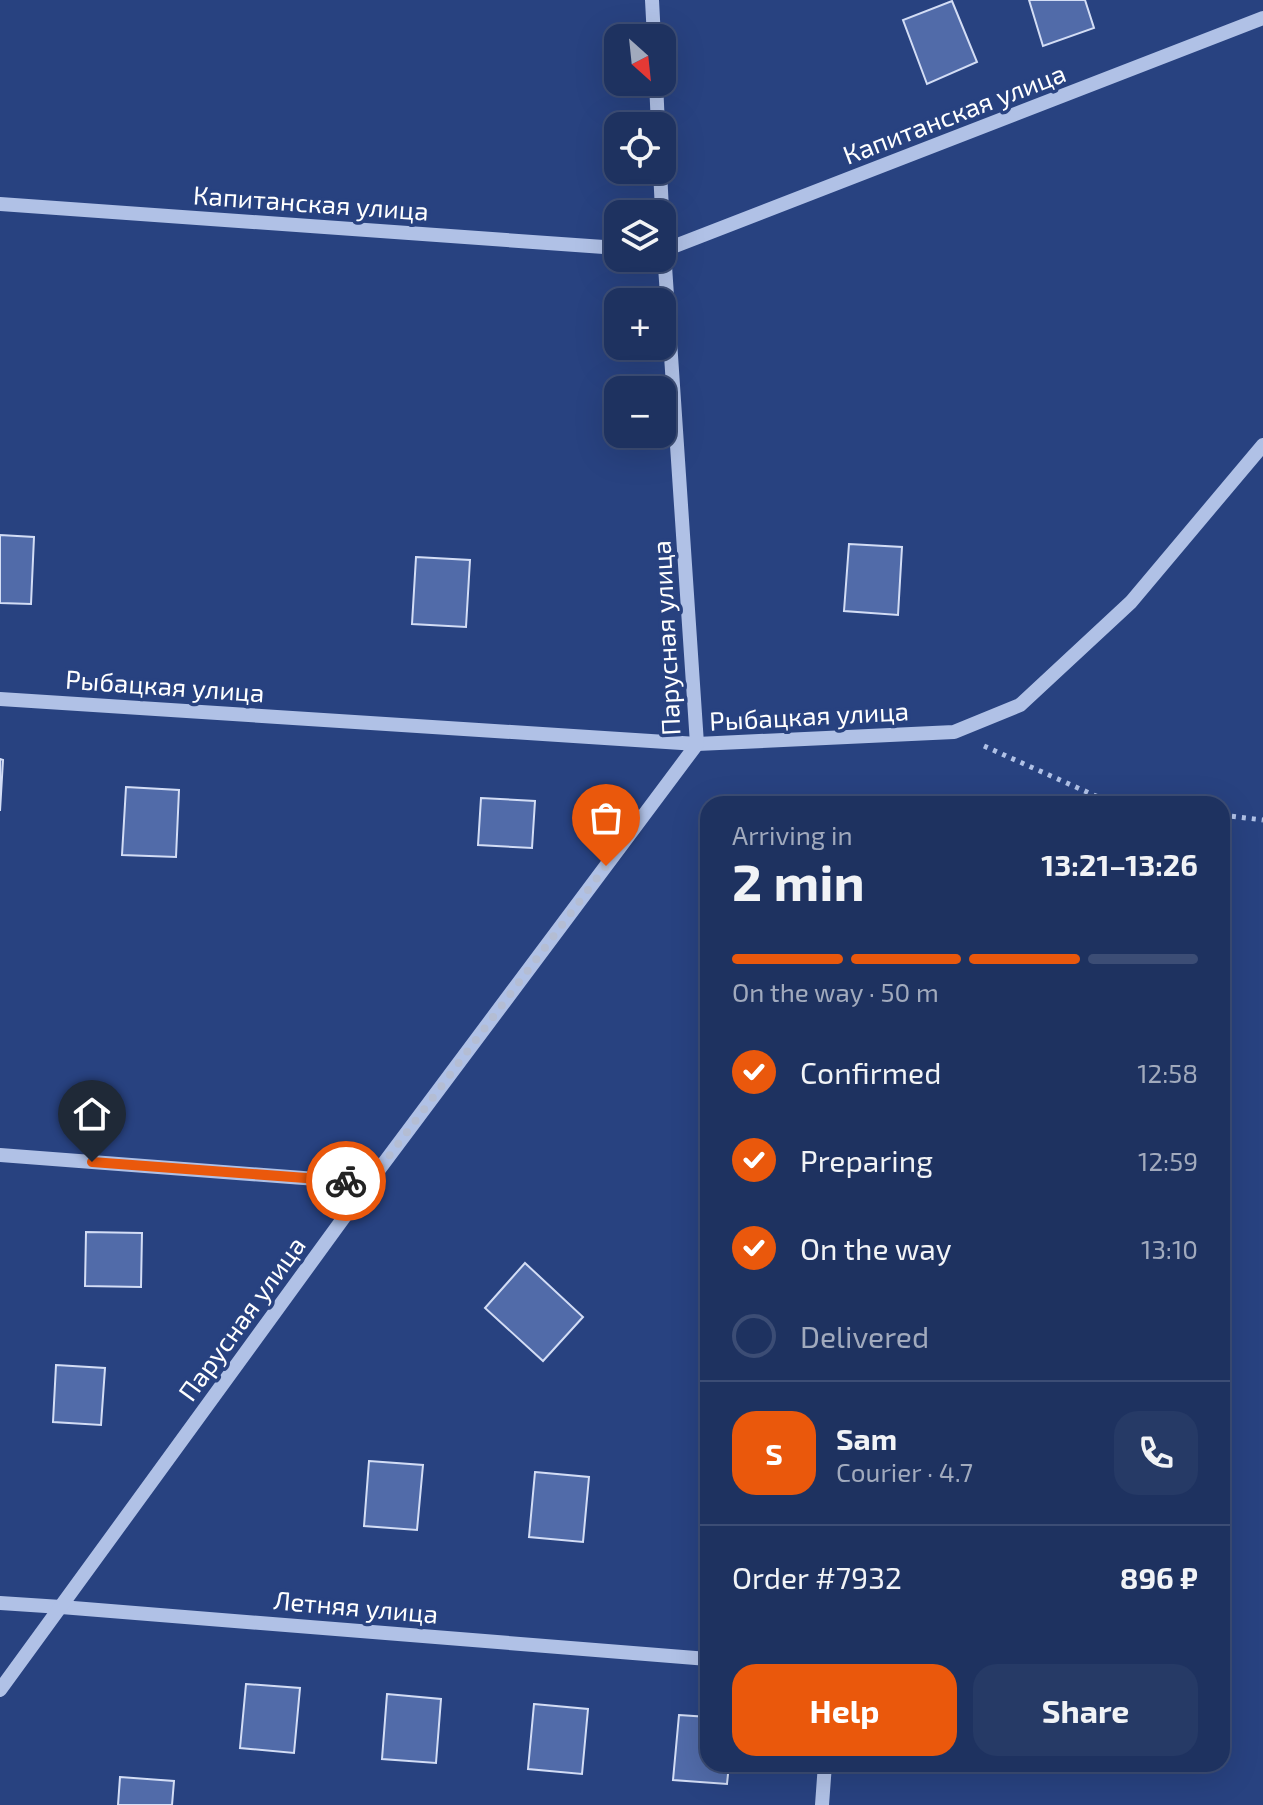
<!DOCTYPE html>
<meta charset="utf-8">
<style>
:root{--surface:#1e3260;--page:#263a66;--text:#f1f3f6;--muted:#a1aabd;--line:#3c4d75;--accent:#ea580c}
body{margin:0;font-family:"Exo 2",sans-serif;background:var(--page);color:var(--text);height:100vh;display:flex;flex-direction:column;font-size:30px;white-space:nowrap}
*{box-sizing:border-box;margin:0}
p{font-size:26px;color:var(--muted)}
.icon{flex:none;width:44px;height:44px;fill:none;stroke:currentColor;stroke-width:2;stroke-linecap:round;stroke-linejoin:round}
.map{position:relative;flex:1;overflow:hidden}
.panel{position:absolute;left:700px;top:796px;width:530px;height:976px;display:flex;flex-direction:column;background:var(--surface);border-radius:24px;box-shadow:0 8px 32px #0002,0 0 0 2px var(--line)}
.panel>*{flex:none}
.needle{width:52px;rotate:153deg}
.tools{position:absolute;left:604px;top:24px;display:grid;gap:16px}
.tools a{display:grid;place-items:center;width:72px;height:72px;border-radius:16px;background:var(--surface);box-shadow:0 8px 32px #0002,0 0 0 2px var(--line);font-size:40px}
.pin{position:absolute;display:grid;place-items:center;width:68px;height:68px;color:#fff;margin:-82px -34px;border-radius:50% 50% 50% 0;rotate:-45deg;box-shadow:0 0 8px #0007}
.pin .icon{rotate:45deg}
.courier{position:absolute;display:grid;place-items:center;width:80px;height:80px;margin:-40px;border:6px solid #ea580c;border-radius:50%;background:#fff;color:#222;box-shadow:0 2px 10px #0007}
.head em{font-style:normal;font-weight:700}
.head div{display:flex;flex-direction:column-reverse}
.head{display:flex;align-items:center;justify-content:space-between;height:136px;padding:0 32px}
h1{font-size:52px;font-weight:700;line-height:60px}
.bar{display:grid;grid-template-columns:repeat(4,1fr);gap:12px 8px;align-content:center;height:96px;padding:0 32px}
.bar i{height:10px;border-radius:6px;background:var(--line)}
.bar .selected{background:var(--accent)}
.bar p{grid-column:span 4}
.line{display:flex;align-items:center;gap:20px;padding:0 32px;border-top:2px solid var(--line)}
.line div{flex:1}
.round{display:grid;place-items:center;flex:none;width:84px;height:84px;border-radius:24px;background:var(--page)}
ol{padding:0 32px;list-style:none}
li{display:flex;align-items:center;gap:24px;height:88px}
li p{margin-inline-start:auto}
li .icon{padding:8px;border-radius:50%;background:var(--accent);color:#fff;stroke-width:4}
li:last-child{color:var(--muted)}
li i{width:44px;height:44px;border:4px solid var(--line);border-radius:50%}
.cta{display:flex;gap:16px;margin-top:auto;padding:16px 32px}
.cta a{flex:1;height:92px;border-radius:24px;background:var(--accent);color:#fff;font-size:32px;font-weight:700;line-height:92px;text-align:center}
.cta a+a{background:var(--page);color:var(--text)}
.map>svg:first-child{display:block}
.building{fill:#516ba9;stroke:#d3ddf5;stroke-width:2}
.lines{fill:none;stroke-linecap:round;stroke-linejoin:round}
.path{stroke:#b0c1e6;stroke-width:5;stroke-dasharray:4 6;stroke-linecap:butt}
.minor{stroke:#b0c1e6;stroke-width:14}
.done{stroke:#b4bdd3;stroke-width:8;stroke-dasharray:0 14.4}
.route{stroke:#ea580c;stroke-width:10}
.labels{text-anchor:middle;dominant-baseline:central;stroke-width:7;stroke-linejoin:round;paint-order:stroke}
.street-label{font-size:26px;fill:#fff;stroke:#284280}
</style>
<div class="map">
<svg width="1263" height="1805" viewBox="0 0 1263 1805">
<rect width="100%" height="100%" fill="#284280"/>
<g class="building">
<path d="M1029 0H1085L1094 28 1043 46Z"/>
<path d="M952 1 977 62 927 84 903 20Z"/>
<path d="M0 535 34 537 31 604 0 603Z"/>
<path d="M849 544 902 547 898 615 844 611Z"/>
<path d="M416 557 470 560 466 627 412 624Z"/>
<path d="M0 759 3 760 0 811Z"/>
<path d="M126 787 179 790 176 857 122 855Z"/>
<path d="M481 798 535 801 532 848 478 845Z"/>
<path d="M86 1232 142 1233 141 1287 85 1286Z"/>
<path d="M525 1263 583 1317 543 1361 485 1308Z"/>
<path d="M56 1365 105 1368 101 1425 53 1422Z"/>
<path d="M369 1461 423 1465 417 1530 364 1526Z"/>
<path d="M535 1472 589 1477 583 1542 529 1537Z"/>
<path d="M246 1684 300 1688 294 1753 240 1748Z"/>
<path d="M387 1694 441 1699 436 1763 382 1759Z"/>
<path d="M534 1704 588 1709 582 1774 528 1769Z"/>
<path d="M679 1715 708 1717V1764H729L727 1784 673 1780Z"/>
<path d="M120 1777 174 1781 172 1805H118Z"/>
</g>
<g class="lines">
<g class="path">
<path d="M984 746 1107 801 1129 804"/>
<path d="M1222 815 1263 820"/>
</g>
<g class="minor">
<path d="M652 0 654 38"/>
<path d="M656 82 658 126"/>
<path d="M0 204 618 248"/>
<path d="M662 251 1263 18"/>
<path d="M0 699 697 744 954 732 1020 705 1131 602 1263 445"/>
<path d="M0 1155 369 1183"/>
<path d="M0 1603 61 1607 708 1659"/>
<path d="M0 1690 369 1183 697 744 664 251 660 170"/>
<path d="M822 1805 825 1764"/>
</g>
</g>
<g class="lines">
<path class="done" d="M346 1181 369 1183 606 866"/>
<path class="route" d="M92 1162 346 1181"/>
</g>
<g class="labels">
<g class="street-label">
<text transform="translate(954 113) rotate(-21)">Капитанская улица</text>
<text transform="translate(311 202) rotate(4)">Капитанская улица</text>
<text transform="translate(665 638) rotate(-93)">Парусная улица</text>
<text transform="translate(165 685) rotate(4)">Рыбацкая улица</text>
<text transform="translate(809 715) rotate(-3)">Рыбацкая улица</text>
<text transform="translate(241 1318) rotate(-54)">Парусная улица</text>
<text transform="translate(356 1606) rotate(5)">Летняя улица</text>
</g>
</g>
</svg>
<div class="tools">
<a><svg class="needle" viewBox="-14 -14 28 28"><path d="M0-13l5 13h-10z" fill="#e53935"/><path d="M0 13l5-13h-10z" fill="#a1aabd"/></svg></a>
<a><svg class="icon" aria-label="locate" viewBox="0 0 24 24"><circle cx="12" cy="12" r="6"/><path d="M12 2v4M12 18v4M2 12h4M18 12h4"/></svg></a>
<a><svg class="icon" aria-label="layers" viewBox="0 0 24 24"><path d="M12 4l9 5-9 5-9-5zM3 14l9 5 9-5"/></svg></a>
<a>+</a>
<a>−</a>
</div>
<div class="pin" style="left:606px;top:866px;background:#ea580c"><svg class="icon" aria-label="bag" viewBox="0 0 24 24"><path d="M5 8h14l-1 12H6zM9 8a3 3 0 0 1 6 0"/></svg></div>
<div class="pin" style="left:92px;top:1162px;background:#1f2937"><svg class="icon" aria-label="home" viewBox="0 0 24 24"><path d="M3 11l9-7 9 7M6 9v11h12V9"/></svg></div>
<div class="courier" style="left:346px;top:1181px"><svg class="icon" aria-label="bike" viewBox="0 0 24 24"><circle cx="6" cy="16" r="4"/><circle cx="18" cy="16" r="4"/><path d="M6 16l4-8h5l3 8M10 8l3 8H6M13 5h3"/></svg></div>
<section class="panel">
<div class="head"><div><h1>2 min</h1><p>Arriving in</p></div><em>13:21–13:26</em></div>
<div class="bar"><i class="selected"></i><i class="selected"></i><i class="selected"></i><i></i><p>On the way · 50 m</p></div>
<ol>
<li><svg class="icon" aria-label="check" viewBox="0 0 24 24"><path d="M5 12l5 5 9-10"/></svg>Confirmed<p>12:58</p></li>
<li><svg class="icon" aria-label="check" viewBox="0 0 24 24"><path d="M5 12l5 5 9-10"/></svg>Preparing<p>12:59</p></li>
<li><svg class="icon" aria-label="check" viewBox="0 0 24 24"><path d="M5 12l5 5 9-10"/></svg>On the way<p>13:10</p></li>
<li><i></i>Delivered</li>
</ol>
<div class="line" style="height:144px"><b class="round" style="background:var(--accent);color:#fff">S</b><div><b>Sam</b><p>Courier · 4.7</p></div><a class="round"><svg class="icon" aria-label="phone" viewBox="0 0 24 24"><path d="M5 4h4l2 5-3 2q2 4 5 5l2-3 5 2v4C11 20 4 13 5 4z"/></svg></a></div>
<div class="line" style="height:104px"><div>Order #7932</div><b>896 ₽</b></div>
<div class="cta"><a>Help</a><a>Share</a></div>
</section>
</div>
